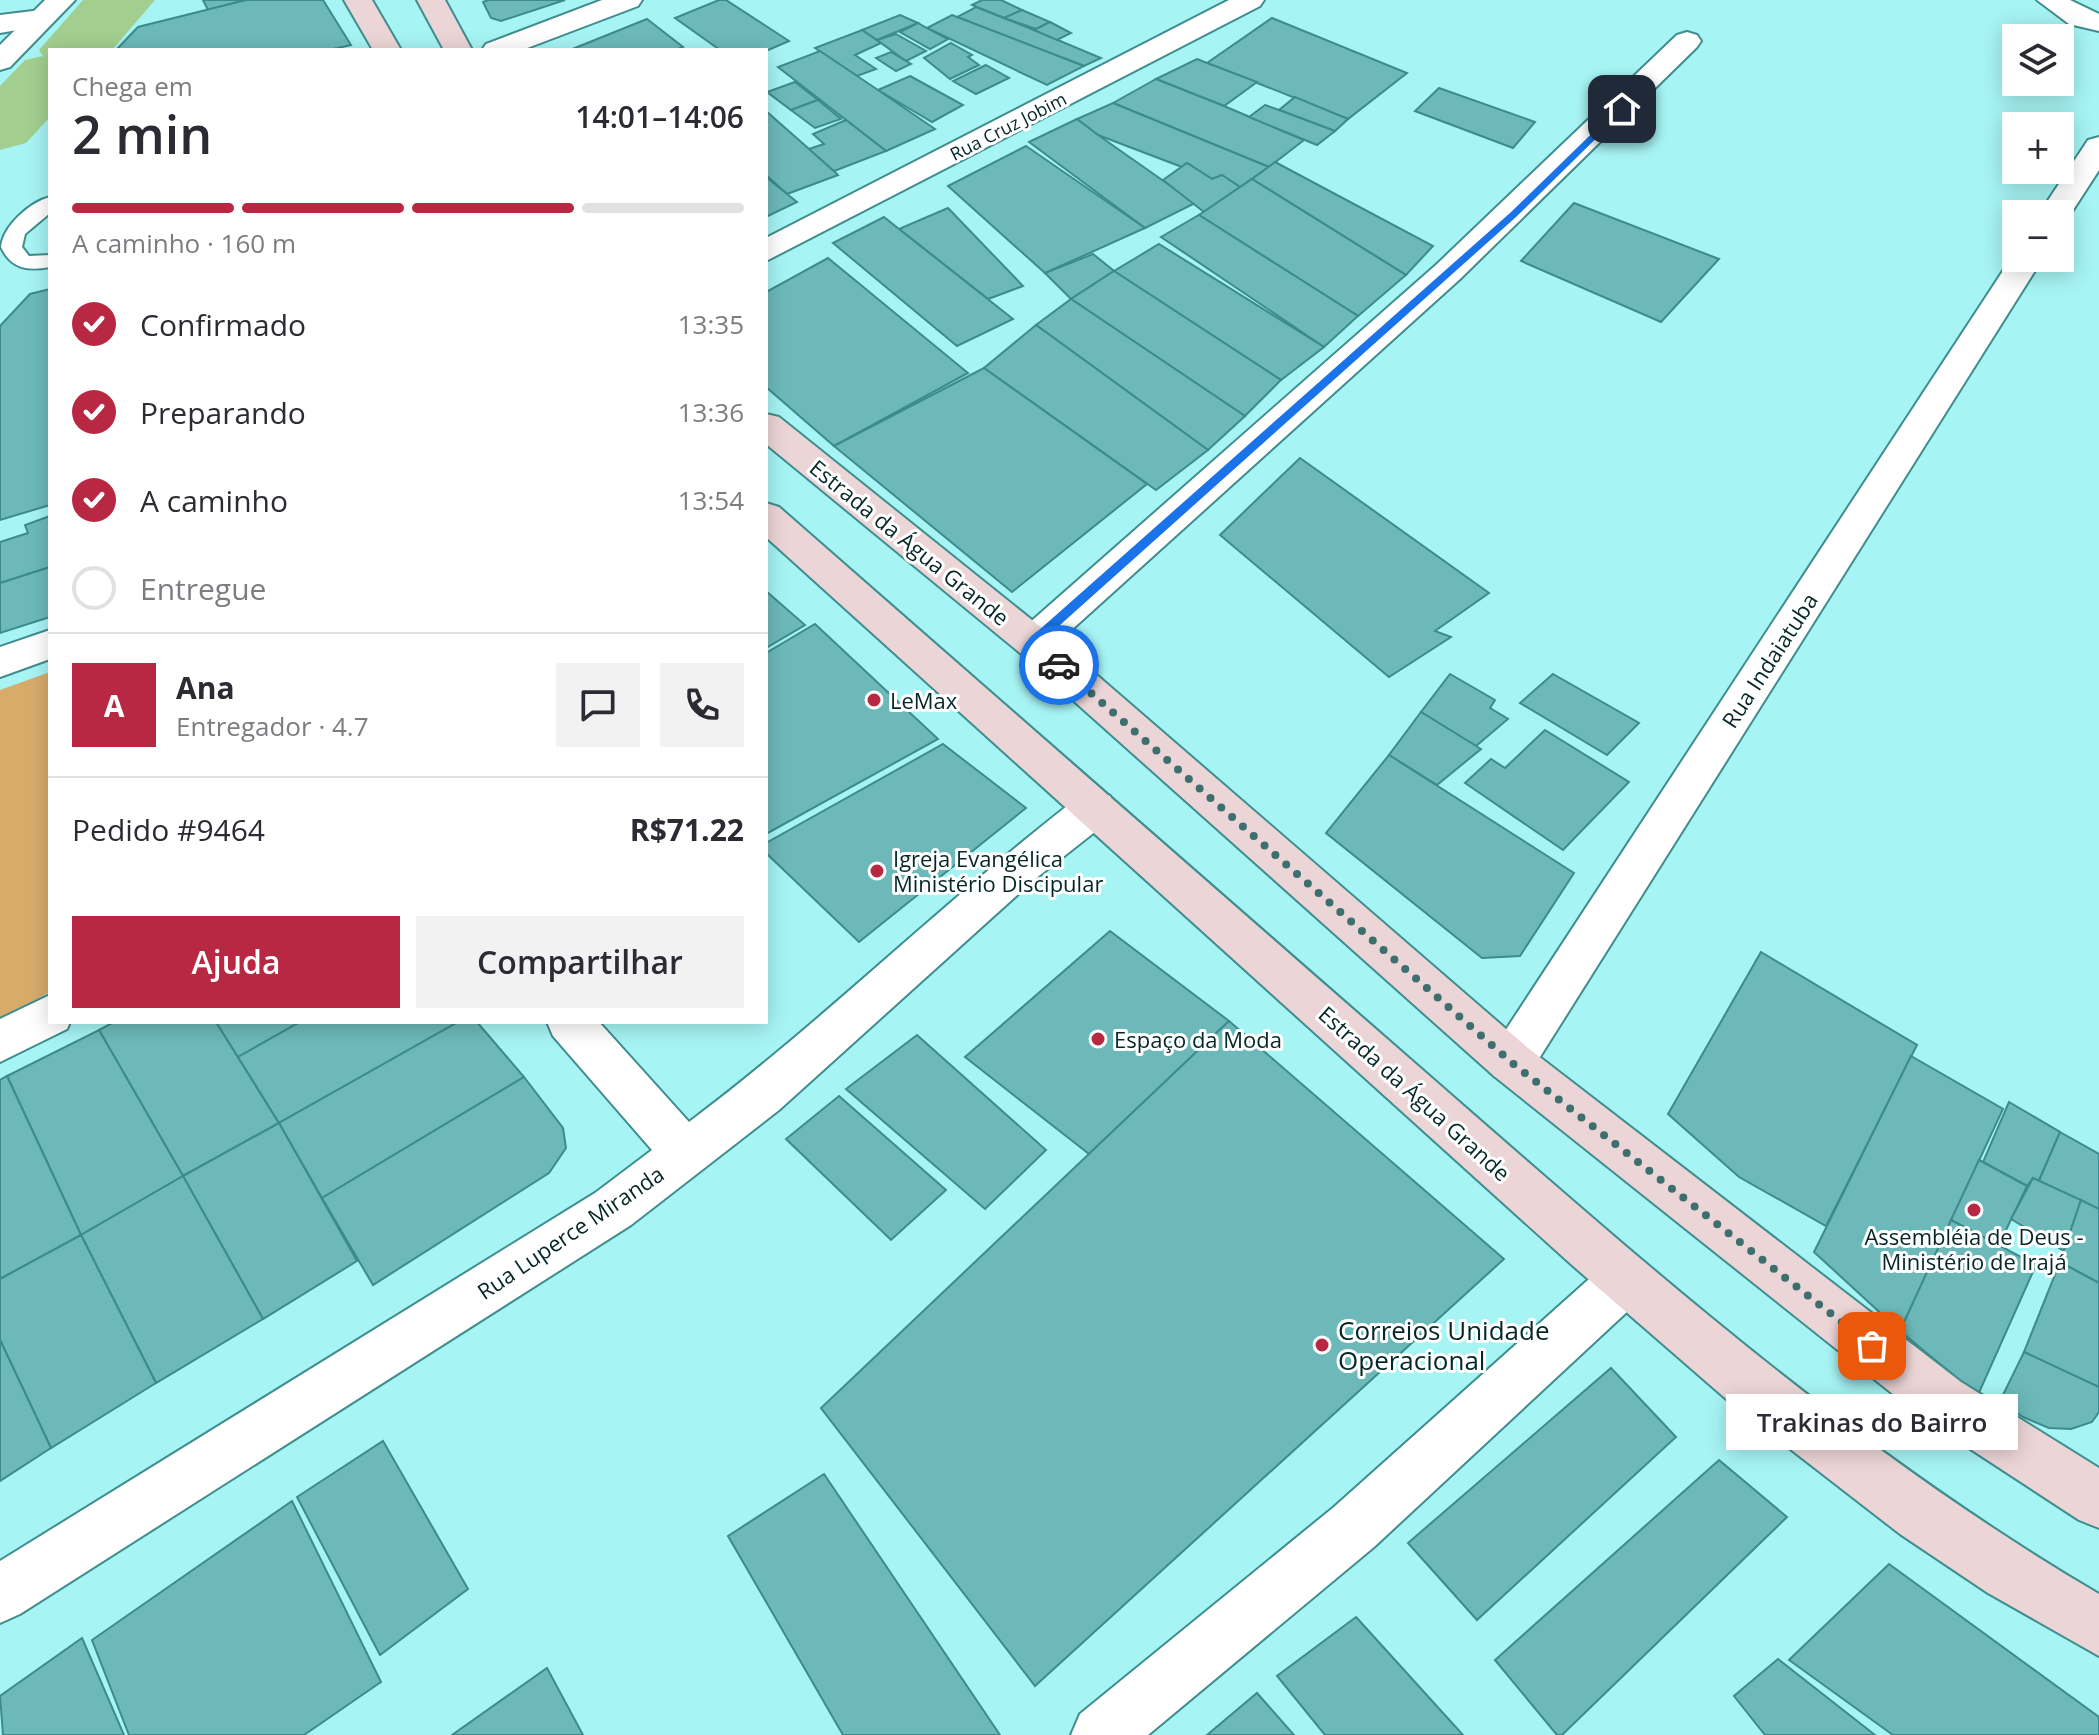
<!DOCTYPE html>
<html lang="pt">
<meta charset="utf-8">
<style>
:root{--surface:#fff;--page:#f2f2f3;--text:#2b2b33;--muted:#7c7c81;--line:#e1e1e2;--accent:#b92842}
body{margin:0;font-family:"Open Sans",sans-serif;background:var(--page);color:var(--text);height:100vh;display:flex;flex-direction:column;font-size:30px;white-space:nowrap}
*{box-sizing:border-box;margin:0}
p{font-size:26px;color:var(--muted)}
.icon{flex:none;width:44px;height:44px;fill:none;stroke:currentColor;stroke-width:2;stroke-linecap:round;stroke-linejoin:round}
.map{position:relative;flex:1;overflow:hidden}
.side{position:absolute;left:48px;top:48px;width:720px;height:976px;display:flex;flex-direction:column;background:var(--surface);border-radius:0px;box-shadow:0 4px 20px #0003}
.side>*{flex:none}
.fabs{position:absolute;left:2002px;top:24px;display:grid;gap:16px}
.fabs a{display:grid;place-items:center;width:72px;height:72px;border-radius:0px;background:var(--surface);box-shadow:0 4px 20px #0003;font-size:40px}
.pin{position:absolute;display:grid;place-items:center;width:68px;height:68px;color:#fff;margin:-34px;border-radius:16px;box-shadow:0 4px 12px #0006}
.courier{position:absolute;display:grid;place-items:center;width:80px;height:80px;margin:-40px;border:6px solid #1a73e8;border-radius:50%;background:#fff;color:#222;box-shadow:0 2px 10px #0007}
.bubble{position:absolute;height:56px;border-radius:0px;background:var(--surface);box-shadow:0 4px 20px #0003;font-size:26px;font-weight:600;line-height:56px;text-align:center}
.headline em{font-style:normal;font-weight:600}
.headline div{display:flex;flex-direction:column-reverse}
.headline{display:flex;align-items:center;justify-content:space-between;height:136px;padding:0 24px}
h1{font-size:52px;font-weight:600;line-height:60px}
.bar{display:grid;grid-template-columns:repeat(4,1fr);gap:12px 8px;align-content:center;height:96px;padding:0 24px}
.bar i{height:10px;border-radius:6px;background:var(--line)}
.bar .active{background:var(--accent)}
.bar p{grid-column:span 4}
.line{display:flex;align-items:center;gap:20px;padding:0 24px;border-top:2px solid var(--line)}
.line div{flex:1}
.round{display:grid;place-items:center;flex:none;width:84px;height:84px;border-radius:0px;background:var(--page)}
ol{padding:0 24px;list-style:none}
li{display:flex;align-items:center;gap:24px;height:88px}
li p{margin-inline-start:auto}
li .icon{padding:8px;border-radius:50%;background:var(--accent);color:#fff;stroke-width:4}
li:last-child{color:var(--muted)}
li i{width:44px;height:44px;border:4px solid var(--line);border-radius:50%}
.primary-button{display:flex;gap:16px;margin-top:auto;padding:16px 24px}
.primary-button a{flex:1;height:92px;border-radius:0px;background:var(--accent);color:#fff;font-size:32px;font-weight:600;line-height:92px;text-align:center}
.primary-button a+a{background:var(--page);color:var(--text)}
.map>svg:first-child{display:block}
.green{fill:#d7ac6b}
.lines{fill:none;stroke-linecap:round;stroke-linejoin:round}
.river{fill:#a2cf8f;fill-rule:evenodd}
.building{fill:#6db9ba;stroke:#3d8b8c;stroke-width:2}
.service-casing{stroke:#3f8d8e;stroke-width:4}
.minor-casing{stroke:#3f8d8e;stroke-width:4}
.tertiary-casing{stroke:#3f8d8e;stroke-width:4}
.secondary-casing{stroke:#3f8d8e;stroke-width:4}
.service{fill:#fff;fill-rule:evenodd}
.minor{fill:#fff;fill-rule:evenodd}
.tertiary{fill:#fff;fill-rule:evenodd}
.secondary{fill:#ecd5d6;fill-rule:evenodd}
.route{fill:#1a73e8}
.done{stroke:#3e6f6f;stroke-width:8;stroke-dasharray:0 14.4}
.poi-dot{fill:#b92842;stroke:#fff;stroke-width:3}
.labels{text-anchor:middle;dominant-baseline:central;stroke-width:6;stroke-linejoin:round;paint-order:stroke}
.far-street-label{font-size:18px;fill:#052727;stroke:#fff}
.street-label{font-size:22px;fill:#052727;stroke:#fff}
.poi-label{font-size:22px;fill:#052727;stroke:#fff;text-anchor:start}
.near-poi-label{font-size:26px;fill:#052727;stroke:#fff;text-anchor:start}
</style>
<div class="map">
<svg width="2099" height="1735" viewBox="0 0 2099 1735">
<rect width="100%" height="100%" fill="#a7f4f5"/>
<path class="green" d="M50 672V992L0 1020V690Z"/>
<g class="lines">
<path class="river" d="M83 0H155L112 50H50V117L26 143 0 150V86L25 60 43 56 39 50Z"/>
</g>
<g class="building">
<path d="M203 0H246L208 10Z"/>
<path d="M246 0H323L351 45 329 50H116L138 27Z"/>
<path d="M488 0H565L501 21 491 18 483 2Z"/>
<path d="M719 0H726L789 41 766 51 720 50 675 18Z"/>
<path d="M982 0H1001L1022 10 1004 18 972 5Z"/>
<path d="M976 7 1034 30 1101 58 1084 66 957 17Z"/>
<path d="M1022 10 1050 22 1036 29 1004 18Z"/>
<path d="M900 15 918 23 877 40 862 30Z"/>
<path d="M952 15 957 17 1084 66 1047 85 927 28Z"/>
<path d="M1272 18 1407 73 1348 119 1207 63Z"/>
<path d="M647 19 683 47 675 50H570Z"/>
<path d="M1050 22 1071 33 1057 40 1034 30Z"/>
<path d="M918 23 927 28 948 39 930 49 900 32Z"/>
<path d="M862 30 881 43 855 55 876 69 857 76 815 48Z"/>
<path d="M896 34 926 51 906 61 877 40Z"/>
<path d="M951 43 972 55 968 57 979 65 950 79 924 58Z"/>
<path d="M820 51 878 90 935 129 886 151 778 67Z"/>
<path d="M891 52 911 64 896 71 876 58Z"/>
<path d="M1197 59 1207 63 1257 82 1224 106 1156 79Z"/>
<path d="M986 65 1009 78 976 94 953 81Z"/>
<path d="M910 76 963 105 932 122 878 90Z"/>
<path d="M1156 79 1224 106 1304 140 1269 167 1113 103Z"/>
<path d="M795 82 818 100 791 110 767 92Z"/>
<path d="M1439 88 1535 122 1513 148 1415 111Z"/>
<path d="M1295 97 1348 119 1335 131 1279 110Z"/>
<path d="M818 100 841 119 815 128 791 110Z"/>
<path d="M1113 103 1269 167 1240 187 1222 175 1212 179 1187 163 1182 167 1098 135 1077 119Z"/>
<path d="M1265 105 1279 110 1335 131 1317 145 1249 117Z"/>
<path d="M766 111 834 171 838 175 787 194 766 175Z"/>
<path d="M1077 119 1098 135 1195 203 1145 228 1029 142Z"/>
<path d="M846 120 886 151 834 171 809 149 824 144 813 134Z"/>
<path d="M1026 146 1145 228 1045 273 948 186Z"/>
<path d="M1275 162 1433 246 1406 275 1252 179Z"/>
<path d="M1187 163 1212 179 1222 175 1240 187 1204 212 1163 180Z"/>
<path d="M766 177 797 202 766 217Z"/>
<path d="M1252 179 1406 275 1358 316 1199 215Z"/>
<path d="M1574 203 1719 259 1661 322 1521 261Z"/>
<path d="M948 208 1023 286 988 299 899 229Z"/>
<path d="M1199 215 1358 316 1324 347 1161 237Z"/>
<path d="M884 217 899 229 1013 319 957 346 833 243Z"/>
<path d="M1159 244 1324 347 1281 380 1114 271Z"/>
<path d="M1093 254 1114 271 1071 299 1045 273Z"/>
<path d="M828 258 968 373 834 446 766 387V292Z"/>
<path d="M1114 271 1281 380 1245 416 1071 299Z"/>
<path d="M50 289V505L0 520V326L30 294Z"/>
<path d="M1071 299 1245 416 1208 450 1036 325Z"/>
<path d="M1036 325 1208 450 1156 490 984 368Z"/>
<path d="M984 368 1147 484 1012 592 834 446Z"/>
<path d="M1300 458 1489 593 1435 631 1451 637 1389 677 1220 535Z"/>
<path d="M50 516V567L0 583V542L28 533 25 525Z"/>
<path d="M50 567V617L0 633V583Z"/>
<path d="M766 591 805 625 766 648Z"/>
<path d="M815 624 938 739 766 834V653Z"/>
<path d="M1450 674 1495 700 1490 708 1508 719 1476 746 1421 712Z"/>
<path d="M1553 674 1639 723 1607 755 1520 703Z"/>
<path d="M1421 712 1481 749 1437 785 1389 755Z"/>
<path d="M1545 730 1629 782 1563 850 1465 783 1491 759 1505 768Z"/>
<path d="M943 744 1026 808 859 942 766 853V843Z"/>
<path d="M1389 755 1574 873 1520 956 1482 958 1326 833Z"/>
<path d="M1110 931 1229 1021 1089 1154 965 1057Z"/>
<path d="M1761 952 1917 1045 1826 1226 1739 1177 1668 1114Z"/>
<path d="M1229 1021 1504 1259 1035 1686 821 1408Z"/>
<path d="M114 1022H216L279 1123 183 1176 99 1030Z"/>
<path d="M216 1022H300L238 1057Z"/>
<path d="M300 1022H458L279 1123 238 1057Z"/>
<path d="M458 1022H477L524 1077 322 1198 279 1123Z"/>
<path d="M99 1030 183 1176 81 1235 7 1076Z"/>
<path d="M917 1035 1046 1150 985 1209 846 1089Z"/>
<path d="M1911 1056 2003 1109 1900 1331 1814 1252Z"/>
<path d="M7 1076 81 1235 0 1279V1080Z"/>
<path d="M524 1077 563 1128 566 1148 549 1173 373 1285 322 1198Z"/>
<path d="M839 1096 946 1190 891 1240 786 1139Z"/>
<path d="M2009 1102 2060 1132 2038 1183 2033 1178 2027 1186 1983 1162Z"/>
<path d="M279 1123 357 1261 263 1319 183 1176Z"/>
<path d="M2060 1132 2099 1154V1209L2038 1183Z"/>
<path d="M1979 1160 2027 1186 1999 1245 1951 1220Z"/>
<path d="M183 1176 263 1319 156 1383 81 1235Z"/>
<path d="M2033 1178 2081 1200 2064 1251 2011 1219Z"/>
<path d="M2081 1200 2099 1209V1283L2060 1262Z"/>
<path d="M1951 1220 2036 1265 1978 1395 1900 1331Z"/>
<path d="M81 1235 156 1383 51 1448 0 1340V1279Z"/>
<path d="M2060 1262 2099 1283V1387L2024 1352Z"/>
<path d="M0 1340 51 1448 0 1481Z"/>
<path d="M2024 1352 2099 1387V1412L2092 1422 2071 1429 2049 1428 2023 1417 2000 1401Z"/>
<path d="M1611 1368 1676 1437 1477 1620 1408 1543Z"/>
<path d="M383 1441 468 1589 380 1655 297 1497Z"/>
<path d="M1719 1460 1787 1517 1562 1735H1557L1495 1660Z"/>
<path d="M824 1474 1000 1735H843L728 1536Z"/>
<path d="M292 1501 381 1682 304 1735H129L92 1640Z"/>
<path d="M1889 1564 2099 1717V1735H1893L1789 1660Z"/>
<path d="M1356 1617 1463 1735H1325L1277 1676Z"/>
<path d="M82 1638 124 1735H3L0 1696Z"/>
<path d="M1778 1659 1875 1735H1765L1734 1696Z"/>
<path d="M547 1668 583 1735H452Z"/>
<path d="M1257 1693 1294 1735H1207Z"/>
</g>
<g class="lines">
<defs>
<path id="service" d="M50 197V213L25 234 22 247 29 256 50 255V267C28 271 11 269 1 247 3 226 30 202 50 197Z"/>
<g id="minor">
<path d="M602 0H642L638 6 522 50H482L486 44Z"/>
<path d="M1229 0H1264L1260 6 766 261V238Z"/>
<path d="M2037 0H2070L2099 14V31L2069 24Z"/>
<path d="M41 10 51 12 55 18 51 24 0 33V15Z"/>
<path d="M1687 32 1697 35 1701 41 1697 47 1460 279 1047 652 1033 656 1019 652 1013 642 1019 632 1436 265 1677 35Z"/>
<path d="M2099 137V170L2066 221 2060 222V214H2039L2088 140Z"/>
<path d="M2016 251V258H2043L1528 1076 1511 1082 1494 1076 1487 1062 1494 1048Z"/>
<path d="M50 630V659L0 677V647Z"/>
<path d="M1095 792 1110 796 1116 808 1110 820 1035 879 779 1110 631 1225 20 1614 0 1623V1561L595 1193 652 1150 553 1036 547 1022H599L689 1122C825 1020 945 900 1080 796Z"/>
<path d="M50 995V1022H70L67 1029 0 1062V1019Z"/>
<path d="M1625 1256 1643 1263 1651 1280 1643 1297 1374 1547 1148 1735H1071L1080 1714 1334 1507 1607 1263Z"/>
</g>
<path id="tertiary" d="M45 0H75L10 67 0 70V45Z"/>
<g id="secondary">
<path d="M344 0H372L401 50H373Z"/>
<path d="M417 0H445L472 50H444Z"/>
<path d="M766 414 779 417 1047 632 1528 1048 1961 1382 2099 1468V1528L2079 1520 1923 1418 1494 1076 1019 652 766 444Z"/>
<path d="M766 503 779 507C997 698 1215 889 1433 1079 1646 1265 1855 1451 2099 1594V1656L1988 1593 1900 1534 1732 1404 1572 1265 766 537Z"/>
</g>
</defs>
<use href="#service" class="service-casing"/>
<use href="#minor" class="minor-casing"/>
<use href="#tertiary" class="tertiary-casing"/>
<use href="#secondary" class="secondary-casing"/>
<use href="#service" class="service"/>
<use href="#minor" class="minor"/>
<use href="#tertiary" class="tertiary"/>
<use href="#secondary" class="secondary"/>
</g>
<path class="route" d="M1619 107 1626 109 1516 217 1041 642 1064 662V668H1055L1029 645V639L1510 213Z"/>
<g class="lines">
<path class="done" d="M1059 665 1511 1062 1872 1346"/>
</g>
<g class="poi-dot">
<circle cx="874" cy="700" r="8"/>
<circle cx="877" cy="871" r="8"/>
<circle cx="1098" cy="1039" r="8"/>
<circle cx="1974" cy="1210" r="8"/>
<circle cx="1322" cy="1345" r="8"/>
</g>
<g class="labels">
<g class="far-street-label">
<text transform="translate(1008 126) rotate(-27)">Rua Cruz Jobim</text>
</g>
<g class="street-label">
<text transform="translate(910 542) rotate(39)">Estrada da Água Grande</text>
<text transform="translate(1769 660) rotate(-57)">Rua Indaiatuba</text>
<text transform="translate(1415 1093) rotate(42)">Estrada da Água Grande</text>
<text transform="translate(570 1232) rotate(-34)">Rua Luperce Miranda</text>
</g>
<g class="poi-label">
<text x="890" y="700">LeMax</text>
<text x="893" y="858">Igreja Evangélica<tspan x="893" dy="25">Ministério Discipular</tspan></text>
<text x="1114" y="1039">Espaço da Moda</text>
<text x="1974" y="1236" text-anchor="middle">Assembléia de Deus -<tspan x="1974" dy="25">Ministério de Irajá</tspan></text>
</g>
<g class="near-poi-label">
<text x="1338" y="1330">Correios Unidade<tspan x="1338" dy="30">Operacional</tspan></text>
</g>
</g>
</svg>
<div class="fabs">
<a><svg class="icon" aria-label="layers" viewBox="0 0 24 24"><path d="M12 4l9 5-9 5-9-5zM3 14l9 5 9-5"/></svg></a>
<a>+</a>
<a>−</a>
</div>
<div class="pin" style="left:1872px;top:1346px;background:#ea580c"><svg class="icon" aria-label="bag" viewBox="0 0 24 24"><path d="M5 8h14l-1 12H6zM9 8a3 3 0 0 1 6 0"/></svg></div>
<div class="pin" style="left:1622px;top:109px;background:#1f2937"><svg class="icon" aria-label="home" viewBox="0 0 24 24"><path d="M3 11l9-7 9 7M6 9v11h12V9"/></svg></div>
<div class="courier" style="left:1059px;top:665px"><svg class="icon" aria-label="car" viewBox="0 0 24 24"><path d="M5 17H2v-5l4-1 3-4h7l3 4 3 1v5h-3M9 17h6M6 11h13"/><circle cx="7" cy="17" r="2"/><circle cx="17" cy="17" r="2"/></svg></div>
<div class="bubble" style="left:1726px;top:1394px;width:292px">Trakinas do Bairro</div>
<section class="side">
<div class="headline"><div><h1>2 min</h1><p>Chega em</p></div><em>14:01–14:06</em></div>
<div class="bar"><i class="active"></i><i class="active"></i><i class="active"></i><i></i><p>A caminho · 160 m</p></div>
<ol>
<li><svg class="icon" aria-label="check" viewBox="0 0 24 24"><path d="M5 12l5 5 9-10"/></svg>Confirmado<p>13:35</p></li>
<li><svg class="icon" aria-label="check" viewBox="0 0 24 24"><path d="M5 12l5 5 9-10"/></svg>Preparando<p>13:36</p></li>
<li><svg class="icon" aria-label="check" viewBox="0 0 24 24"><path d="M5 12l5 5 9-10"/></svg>A caminho<p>13:54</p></li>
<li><i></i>Entregue</li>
</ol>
<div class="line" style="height:144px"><b class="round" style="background:var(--accent);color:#fff">A</b><div><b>Ana</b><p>Entregador · 4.7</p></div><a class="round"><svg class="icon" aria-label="chat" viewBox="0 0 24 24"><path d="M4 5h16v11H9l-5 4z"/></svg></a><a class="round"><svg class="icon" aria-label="phone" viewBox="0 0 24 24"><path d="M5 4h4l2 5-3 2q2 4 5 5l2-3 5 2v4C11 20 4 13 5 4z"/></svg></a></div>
<div class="line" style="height:104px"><div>Pedido #9464</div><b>R$71.22</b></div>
<div class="primary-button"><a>Ajuda</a><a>Compartilhar</a></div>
</section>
</div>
